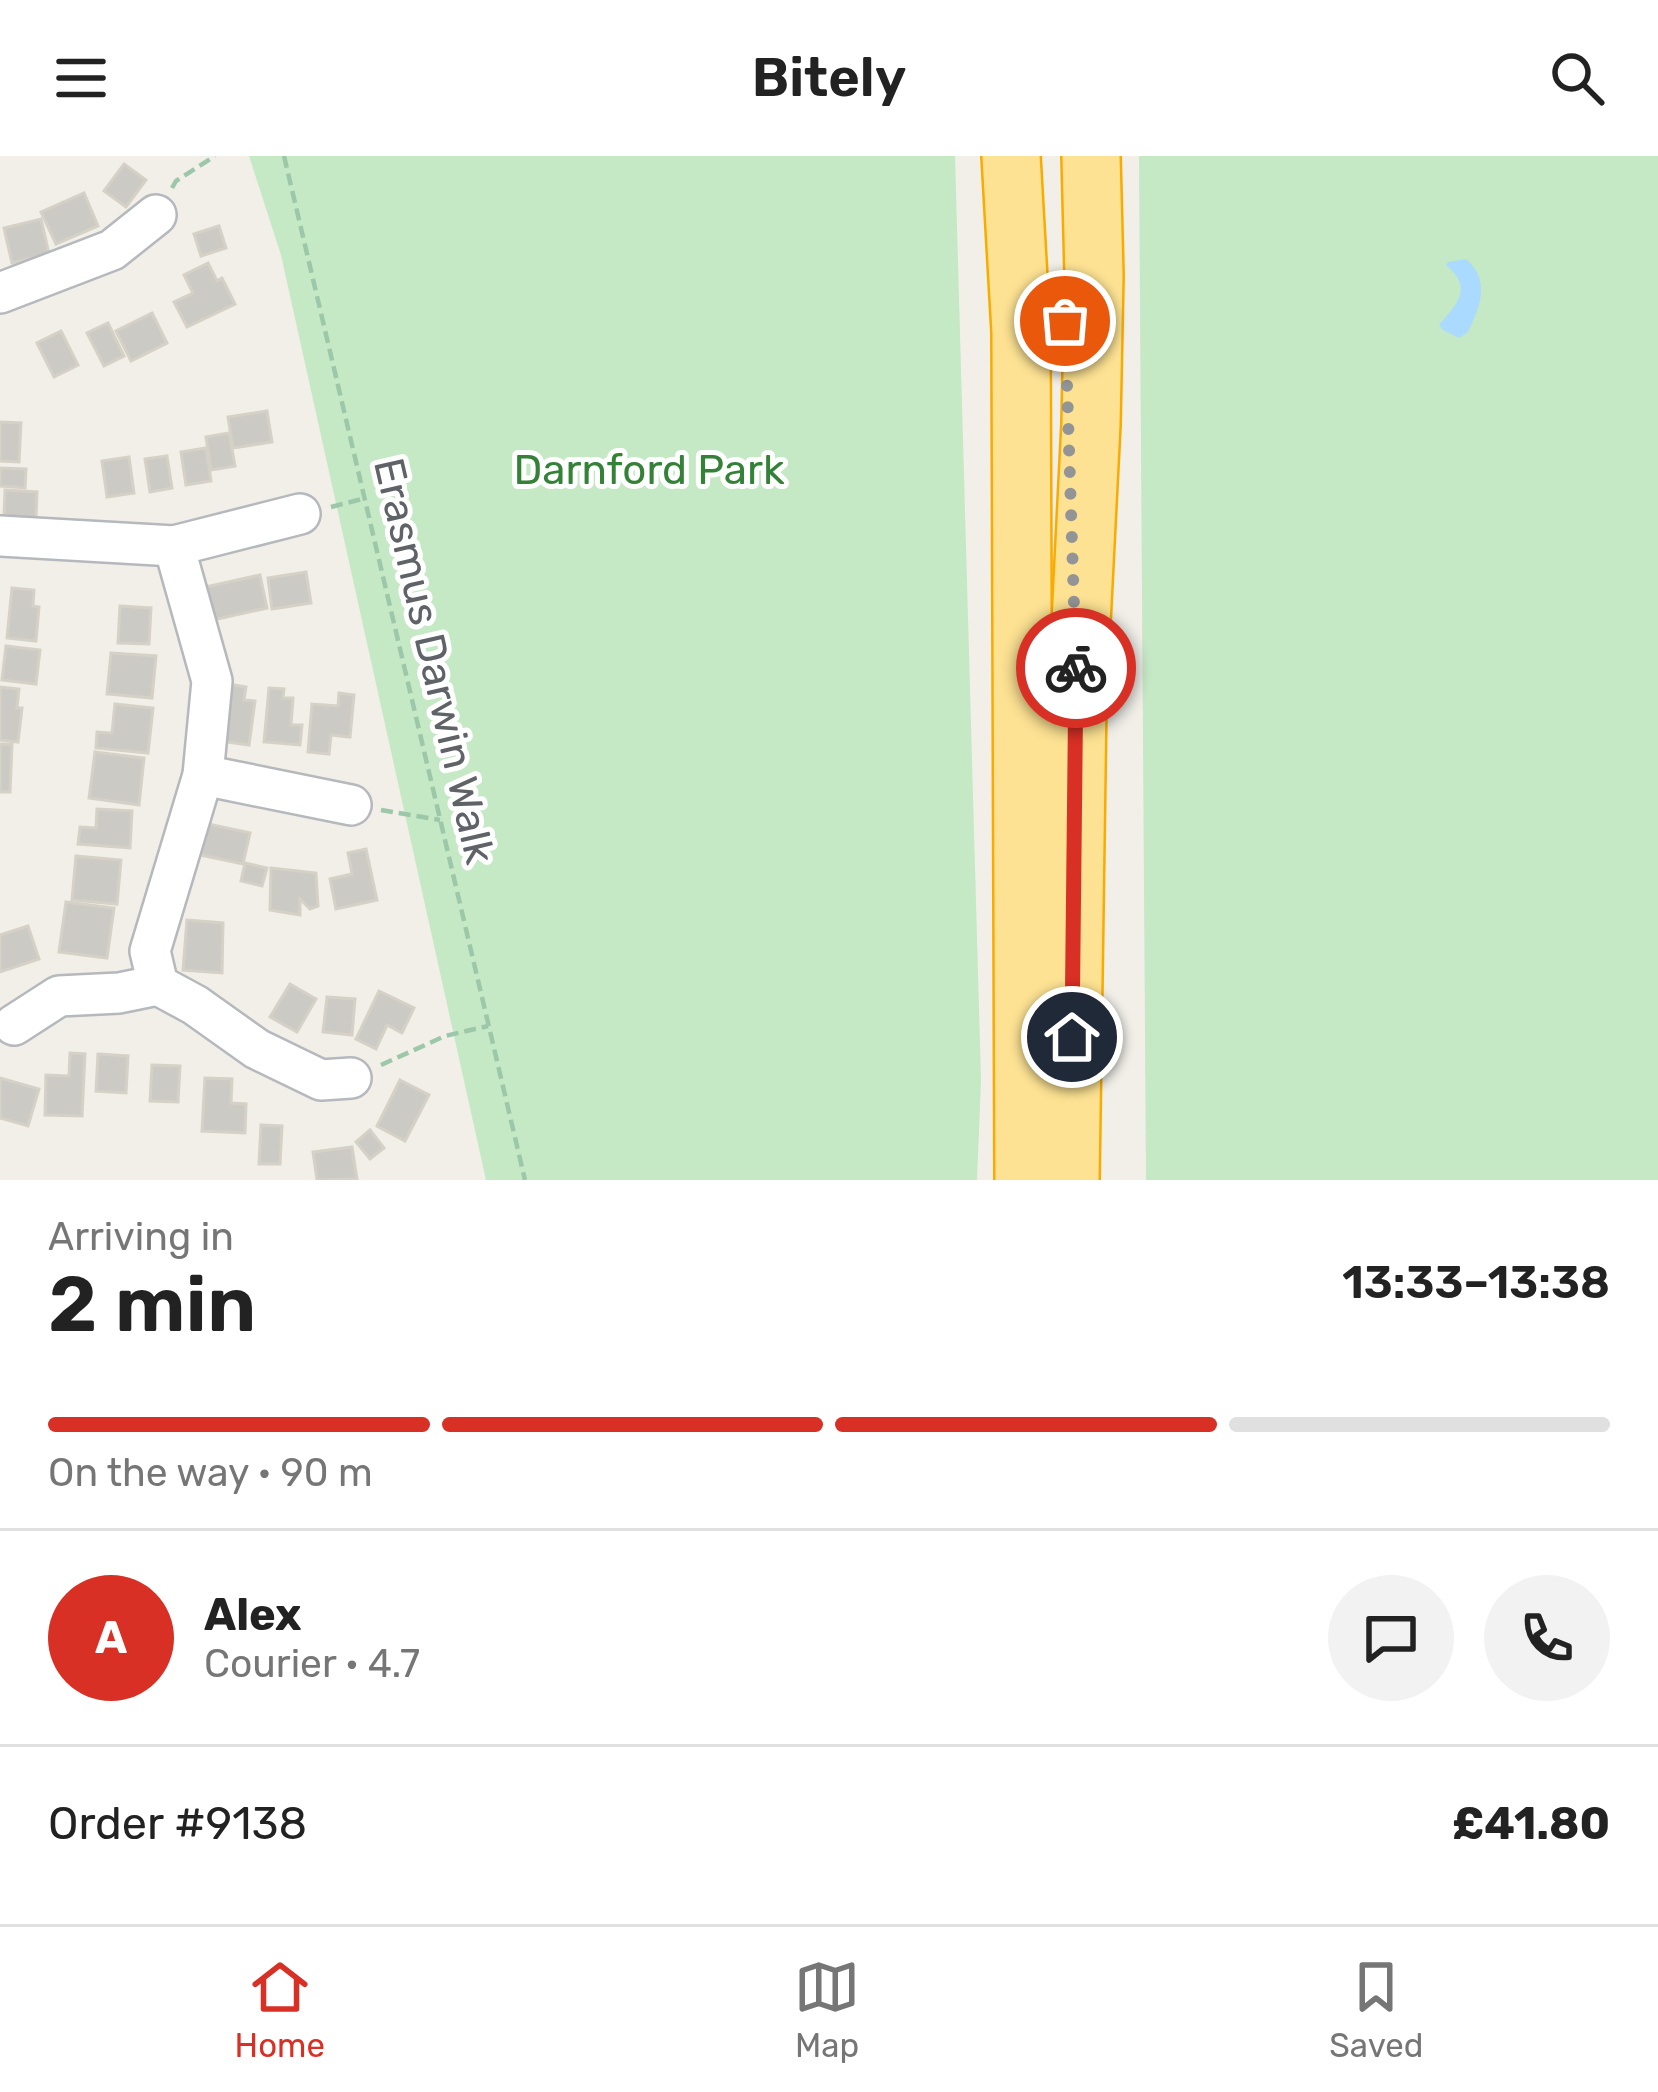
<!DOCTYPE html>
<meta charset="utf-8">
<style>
:root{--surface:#fff;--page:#f2f2f2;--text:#222;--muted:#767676;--line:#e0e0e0;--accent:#d93025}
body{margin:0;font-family:Rubik,sans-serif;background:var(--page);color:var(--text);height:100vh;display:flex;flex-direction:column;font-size:45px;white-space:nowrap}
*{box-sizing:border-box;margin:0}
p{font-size:39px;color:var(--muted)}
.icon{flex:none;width:66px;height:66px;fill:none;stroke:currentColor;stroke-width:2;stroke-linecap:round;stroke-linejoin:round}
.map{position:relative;height:1024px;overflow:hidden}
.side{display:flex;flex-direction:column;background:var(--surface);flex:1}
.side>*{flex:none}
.pin{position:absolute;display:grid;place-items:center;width:102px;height:102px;color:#fff;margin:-51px;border:6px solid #fff;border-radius:50%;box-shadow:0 3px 12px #0007}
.courier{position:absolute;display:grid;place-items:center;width:120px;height:120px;margin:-60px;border:9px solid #d93025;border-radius:50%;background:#fff;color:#222;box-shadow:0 3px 15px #0007}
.headline em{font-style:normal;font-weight:600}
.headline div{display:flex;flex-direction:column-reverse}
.headline{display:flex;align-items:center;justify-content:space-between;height:204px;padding:0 48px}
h1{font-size:78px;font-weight:600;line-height:90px}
.bar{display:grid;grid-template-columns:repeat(4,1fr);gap:18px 12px;align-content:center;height:144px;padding:0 48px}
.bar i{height:15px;border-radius:9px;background:var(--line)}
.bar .current{background:var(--accent)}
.bar p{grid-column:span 4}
.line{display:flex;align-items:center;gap:30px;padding:0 48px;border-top:3px solid var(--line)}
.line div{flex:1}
.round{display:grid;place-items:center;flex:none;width:126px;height:126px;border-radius:63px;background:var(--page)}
header{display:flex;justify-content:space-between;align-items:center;height:156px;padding:0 48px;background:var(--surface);font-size:54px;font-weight:600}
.tab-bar{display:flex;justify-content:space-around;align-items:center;height:168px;border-top:3px solid var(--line);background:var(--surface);font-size:33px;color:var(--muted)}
.tab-bar a{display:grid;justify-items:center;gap:6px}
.tab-bar .current{color:var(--accent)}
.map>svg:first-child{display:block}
.green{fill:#c5e8c5}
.water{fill:#aadaff}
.building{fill:#cccac5;stroke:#d6d1c6;stroke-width:3}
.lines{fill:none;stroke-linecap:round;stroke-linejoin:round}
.minor-casing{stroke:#b5b8bc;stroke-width:44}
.highway-casing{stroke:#f9ab00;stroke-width:62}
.path{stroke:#9cc7a9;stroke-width:4.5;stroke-dasharray:12 6;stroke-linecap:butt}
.minor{stroke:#fff;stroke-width:39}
.highway{stroke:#fde293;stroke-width:57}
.done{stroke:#929495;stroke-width:12;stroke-dasharray:0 21.6}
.route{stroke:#d93025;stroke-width:15}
.labels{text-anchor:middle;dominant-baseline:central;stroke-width:10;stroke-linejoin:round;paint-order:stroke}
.park-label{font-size:42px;fill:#348238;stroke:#fff}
.street-label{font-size:42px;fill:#5f6368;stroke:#fff}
</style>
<header><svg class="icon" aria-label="menu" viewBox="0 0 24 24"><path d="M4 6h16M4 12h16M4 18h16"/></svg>Bitely<svg class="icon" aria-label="search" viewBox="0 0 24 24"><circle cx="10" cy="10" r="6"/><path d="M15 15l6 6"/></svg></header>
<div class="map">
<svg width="1658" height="1024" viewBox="0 0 1658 1024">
<rect width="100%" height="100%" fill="#f1efe8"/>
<g class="green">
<path d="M249 0H955L981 924 977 1024H486L281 99Z"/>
<path d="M1139 0H1658V1024H1146Z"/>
</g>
<path class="water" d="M1466 103C1491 124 1480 151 1468 176L1459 182 1443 174 1439 169C1457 148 1474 132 1446 109L1448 106Z"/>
<g class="building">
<path d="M124 8 146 24 126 51 104 35Z"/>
<path d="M84 37 98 70 56 88 41 56Z"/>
<path d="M41 63 49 98 12 107 4 72Z"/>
<path d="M219 70 226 92 201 100 194 78Z"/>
<path d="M208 107 217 125 222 122 235 148 187 171 174 146 193 137 184 119Z"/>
<path d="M152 157 167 187 131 205 116 175Z"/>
<path d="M108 167 124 200 104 210 87 177Z"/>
<path d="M61 175 78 209 54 221 37 187Z"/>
<path d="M267 255 272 286 233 292 228 261Z"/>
<path d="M0 266 21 267 19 306 0 305Z"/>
<path d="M229 277 235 310 211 314 206 281Z"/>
<path d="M206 292 211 325 186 329 181 296Z"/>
<path d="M167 300 172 332 150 336 145 303Z"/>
<path d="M129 301 134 337 107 341 102 305Z"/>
<path d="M0 312 26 313 25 332 0 330Z"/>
<path d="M5 334 37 336 36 362 4 360Z"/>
<path d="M306 416 311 447 272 453 268 422Z"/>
<path d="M260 419 267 452 213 464 206 431Z"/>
<path d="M12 432 34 434 33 450 39 451 36 485 7 482Z"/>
<path d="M120 450 151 452 149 488 118 487Z"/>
<path d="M6 490 40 494 36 528 2 524Z"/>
<path d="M111 497 156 500 152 542 107 538Z"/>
<path d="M228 528 246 531 244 544 255 545 249 589 220 585Z"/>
<path d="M0 531 19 533 17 552H22L18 586 0 584Z"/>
<path d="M269 532 284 533 283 542H293L291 569H302L300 589 264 586Z"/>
<path d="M339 537 354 539 350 581 331 579 329 598 308 596 312 548 338 550Z"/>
<path d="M115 548 153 552 148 597 96 592 97 576 112 577Z"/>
<path d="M0 588H12L10 636H0Z"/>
<path d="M95 596 144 602 139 649 89 642Z"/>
<path d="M97 653 132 655 130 692 78 688 80 671 96 672Z"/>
<path d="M208 668 250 677 243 708 201 699Z"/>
<path d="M366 693 377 744 336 753 330 723 352 718 348 697Z"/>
<path d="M76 700 121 704 117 748 72 744Z"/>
<path d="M245 707 267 712 262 730 241 725Z"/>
<path d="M271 712 316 717 318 750 310 753 300 743V759L270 754Z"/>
<path d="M66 746 114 752 107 802 59 796Z"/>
<path d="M187 764 223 767 222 817 183 814Z"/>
<path d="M28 770 39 803 0 816V779Z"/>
<path d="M290 828 316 843 297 876 270 861Z"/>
<path d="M379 835 414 852 402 877 387 869 376 893 356 883Z"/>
<path d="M327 841 355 843 352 879 323 876Z"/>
<path d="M70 897 85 898 82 960 45 959 46 919 69 920Z"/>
<path d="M98 898 128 900 126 937 96 935Z"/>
<path d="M152 909 180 910 178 946 150 945Z"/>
<path d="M0 922 39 933 28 970 0 962Z"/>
<path d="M205 922 232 923 231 947 246 948 245 977 202 975Z"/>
<path d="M400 924 429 939 405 985 377 970Z"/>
<path d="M261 969 282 970 280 1008H259Z"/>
<path d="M370 974 384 992 370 1003 356 986Z"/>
<path d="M352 991 357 1023 317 1024 313 996Z"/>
</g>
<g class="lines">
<defs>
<g id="minor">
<path d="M0 137 112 94 156 59"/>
<path d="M0 380 174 390 300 358"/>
<path d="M174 390 212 525 203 619 150 795 158 829 195 849 257 893 321 924 351 922"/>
<path d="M203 619 351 649"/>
<path d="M14 869 59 840 119 837 158 829"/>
</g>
<g id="highway">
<path d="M1011 0 1021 176 1024 1024"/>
<path d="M1070 1024 1077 546 1091 268 1094 119 1091 0"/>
</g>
</defs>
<use href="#minor" class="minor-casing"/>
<use href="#highway" class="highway-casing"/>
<g class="path">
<path d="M284 0 525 1024"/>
<path d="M172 32 176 25 215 0"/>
<path d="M331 351 366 342"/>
<path d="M381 654 440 664"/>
<path d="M381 909 445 880 488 870"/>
</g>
<use href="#minor" class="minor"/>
<use href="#highway" class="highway"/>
</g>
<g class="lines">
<path class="done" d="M1065 165 1076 512"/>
<path class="route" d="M1072 881 1076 512"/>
</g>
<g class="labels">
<g class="park-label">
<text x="649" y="314">Darnford Park</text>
</g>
<g class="street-label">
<text transform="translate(434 505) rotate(77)">Erasmus Darwin Walk</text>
</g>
</g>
</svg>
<div class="pin" style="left:1065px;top:165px;background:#ea580c"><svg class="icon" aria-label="bag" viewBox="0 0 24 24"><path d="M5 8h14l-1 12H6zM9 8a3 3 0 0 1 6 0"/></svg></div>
<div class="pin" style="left:1072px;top:881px;background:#1f2937"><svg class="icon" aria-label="home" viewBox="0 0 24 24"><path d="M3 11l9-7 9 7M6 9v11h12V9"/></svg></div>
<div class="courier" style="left:1076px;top:512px"><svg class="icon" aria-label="bike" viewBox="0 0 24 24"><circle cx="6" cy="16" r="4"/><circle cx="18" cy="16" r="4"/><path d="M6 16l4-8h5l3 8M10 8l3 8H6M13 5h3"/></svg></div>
</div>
<section class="side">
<div class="headline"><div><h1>2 min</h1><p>Arriving in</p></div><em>13:33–13:38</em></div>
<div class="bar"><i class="current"></i><i class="current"></i><i class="current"></i><i></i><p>On the way · 90 m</p></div>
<div class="line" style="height:216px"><b class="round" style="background:var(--accent);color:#fff">A</b><div><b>Alex</b><p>Courier · 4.7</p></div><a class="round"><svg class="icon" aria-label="chat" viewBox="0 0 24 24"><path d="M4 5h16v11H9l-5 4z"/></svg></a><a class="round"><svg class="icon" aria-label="phone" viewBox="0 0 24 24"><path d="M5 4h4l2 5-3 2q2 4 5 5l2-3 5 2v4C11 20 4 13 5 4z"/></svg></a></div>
<div class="line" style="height:156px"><div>Order #9138</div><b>£41.80</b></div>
</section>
<nav class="tab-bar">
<a class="current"><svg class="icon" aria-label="home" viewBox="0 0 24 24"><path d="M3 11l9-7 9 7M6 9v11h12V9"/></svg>Home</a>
<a><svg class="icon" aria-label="map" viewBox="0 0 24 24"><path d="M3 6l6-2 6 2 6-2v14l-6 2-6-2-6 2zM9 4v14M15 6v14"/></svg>Map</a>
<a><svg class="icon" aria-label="saved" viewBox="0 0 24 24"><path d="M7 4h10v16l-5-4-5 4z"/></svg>Saved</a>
</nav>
